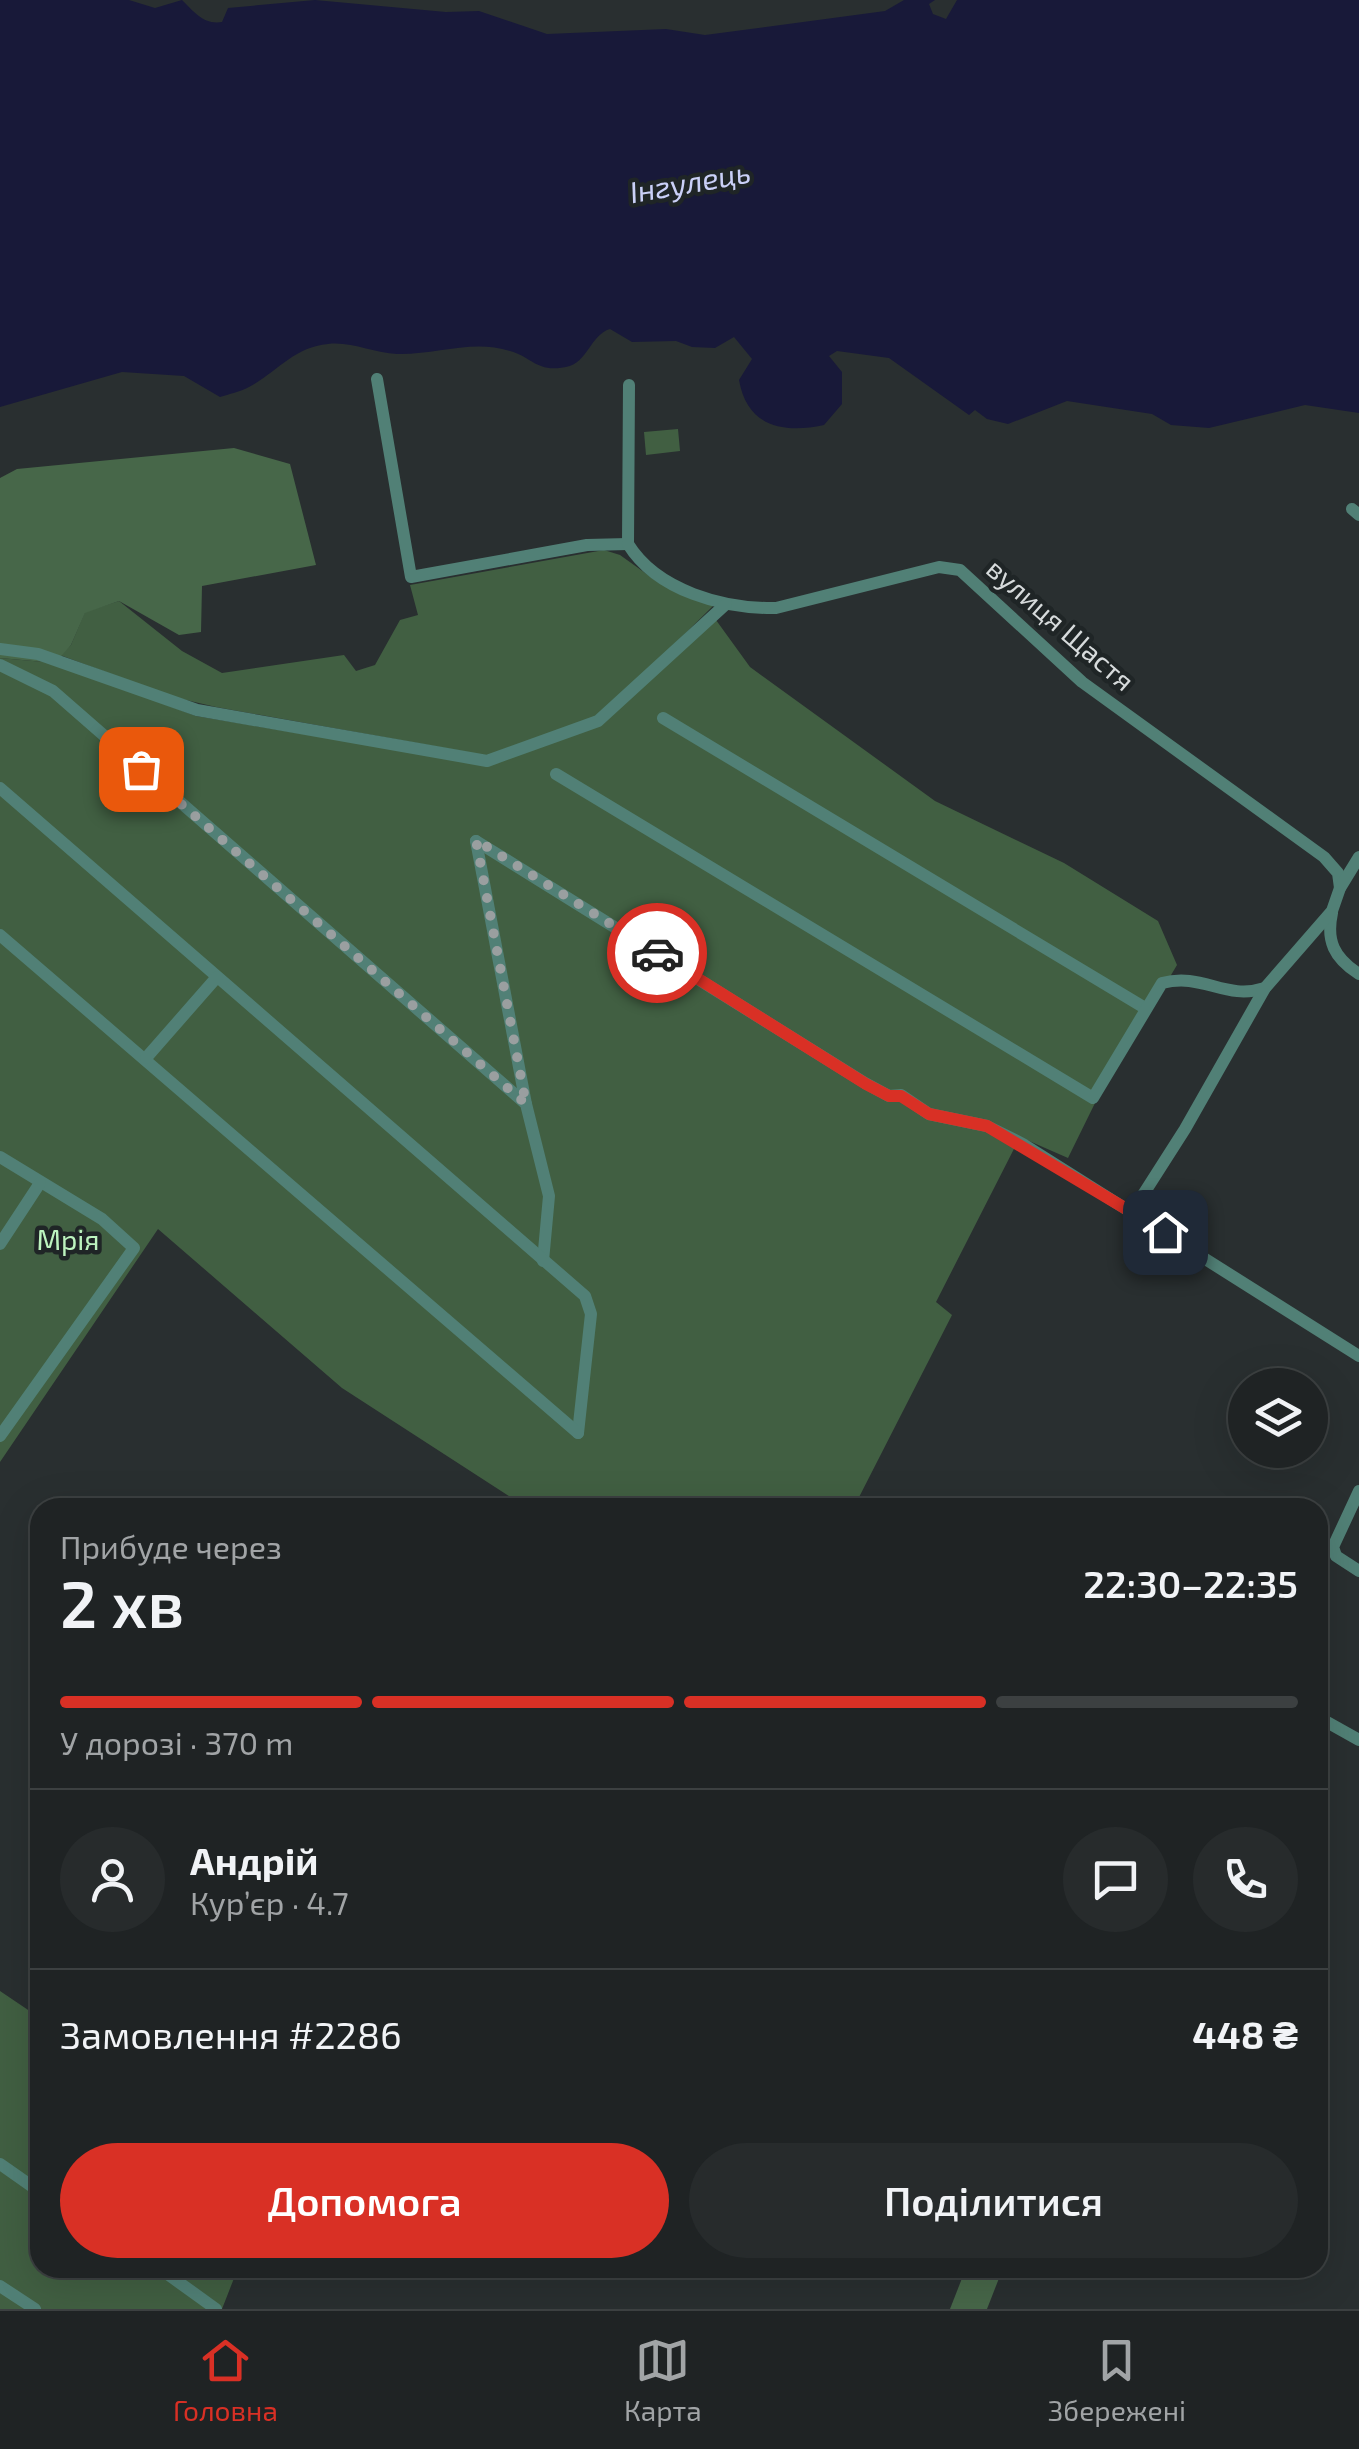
<!DOCTYPE html>
<html lang="uk">
<meta charset="utf-8">
<style>
:root{--surface:#1f2324;--page:#272b2c;--text:#f1f3f6;--muted:#a1a4a6;--line:#3c4041;--accent:#d93025}
body{margin:0;font-family:"Exo 2",sans-serif;background:var(--page);color:var(--text);height:100vh;display:flex;flex-direction:column;font-size:38px;white-space:nowrap}
*{box-sizing:border-box;margin:0}
p{font-size:32px;color:var(--muted)}
.icon{flex:none;width:55px;height:55px;fill:none;stroke:currentColor;stroke-width:2;stroke-linecap:round;stroke-linejoin:round}
.map{position:relative;flex:1;overflow:hidden}
.panel{position:absolute;left:30px;top:1498px;width:1298px;height:780px;display:flex;flex-direction:column;background:var(--surface);border-radius:30px;box-shadow:0 10px 40px #0002,0 0 0 2px var(--line)}
.panel>*{flex:none}
.controls{position:absolute;left:1228px;top:1368px;display:grid;gap:20px}
.controls a{display:grid;place-items:center;width:100px;height:100px;border-radius:50%;background:var(--surface);box-shadow:0 10px 40px #0002,0 0 0 2px var(--line);font-size:50px}
.pin{position:absolute;display:grid;place-items:center;width:85px;height:85px;color:#fff;margin:-42px;border-radius:20px;box-shadow:0 5px 15px #0006}
.courier{position:absolute;display:grid;place-items:center;width:100px;height:100px;margin:-50px;border:8px solid #d93025;border-radius:50%;background:#fff;color:#222;box-shadow:0 2px 12px #0007}
.head em{font-style:normal;font-weight:600}
.head div{display:flex;flex-direction:column-reverse}
.head{display:flex;align-items:center;justify-content:space-between;height:170px;padding:0 30px}
h1{font-size:65px;font-weight:600;line-height:75px}
.bar{display:grid;grid-template-columns:repeat(4,1fr);gap:15px 10px;align-content:center;height:120px;padding:0 30px}
.bar i{height:12px;border-radius:8px;background:var(--line)}
.bar .current{background:var(--accent)}
.bar p{grid-column:span 4}
.line{display:flex;align-items:center;gap:25px;padding:0 30px;border-top:2px solid var(--line)}
.line div{flex:1}
.round{display:grid;place-items:center;flex:none;width:105px;height:105px;border-radius:52px;background:var(--page)}
.primary-button{display:flex;gap:20px;margin-top:auto;padding:20px 30px}
.primary-button a{flex:1;height:115px;border-radius:60px;background:var(--accent);color:#fff;font-size:40px;font-weight:600;line-height:115px;text-align:center}
.primary-button a+a{background:var(--page);color:var(--text)}
.dock{display:flex;justify-content:space-around;align-items:center;height:140px;border-top:2px solid var(--line);background:var(--surface);font-size:28px;color:var(--muted)}
.dock a{display:grid;justify-items:center;gap:5px}
.dock .current{color:var(--accent)}
.map>svg:first-child{display:block}
.green{fill:#415f42}
.forest{fill:#476749}
.water{fill:#181939}
.lines{fill:none;stroke-linecap:round;stroke-linejoin:round}
.minor{stroke:#518076;stroke-width:12}
.done{stroke:#9a9fa0;stroke-width:10;stroke-dasharray:0 18}
.route{stroke:#d93025;stroke-width:12}
.labels{text-anchor:middle;dominant-baseline:central;stroke-width:9;stroke-linejoin:round;paint-order:stroke}
.street-label{font-size:28px;fill:#d7dbdc;stroke:#1f2526}
.park-label{font-size:28px;fill:#bdf4bf;stroke:#1f2526}
.water-label{font-size:30px;font-style:italic;fill:#cad0f7;stroke:#1f2526}
</style>
<div class="map">
<svg width="1359" height="2309" viewBox="0 0 1359 2309">
<rect width="100%" height="100%" fill="#292f30"/>
<g class="green">
<path d="M678 429 680 451 646 455 644 432Z"/>
<path d="M604 550 620 555 655 580 715 604 614 704 594 717 489 756 216 707 173 697 60 655 71 645 85 612 119 601 182 651 222 673 344 655 356 671 375 665 400 620 418 615 410 585Z"/>
<path d="M716 620 750 667 935 801 1064 863 1158 921 1177 965 1096 1101 1068 1158 1020 1137 936 1302 952 1315 854 1507H526L342 1388 158 1229 0 1462V658L55 663 196 716 489 765 600 725Z"/>
<path d="M0 1991 40 2018V2268H238L222 2309H0Z"/>
</g>
<g class="forest">
<path d="M234 448 290 464 316 565 202 586 201 632 179 635 119 601 85 613 71 645 55 663 0 658V478L17 469Z"/>
<path d="M966 2268H1003L987 2309H950Z"/>
</g>
<path class="water" d="M0 0H129L155 8 182 0C194 12 204 25 222 22L228 8 315 0 446 12 479 11 547 34 666 29 705 35 885 11 904 0H935L929 4 933 14 946 19 957 0H1359V413L1305 405 1209 428 1171 425 1152 414 1067 401 1008 424 987 419 975 410 969 415 889 358 837 351 829 356 842 372V404L824 425C782 434 747 426 739 380L752 359 734 337 715 348 692 347 676 341 632 342 610 329C590 335 588 363 566 367 537 373 532 357 510 351 472 339 436 355 397 354 374 353 350 341 328 344 294 347 277 372 249 387 240 392 229 394 220 397L184 376 122 372 0 407Z"/>
<g class="lines">
<g class="minor">
<path d="M377 379 411 577 587 545 628 544"/>
<path d="M629 385 628 544C657 591 724 609 776 608L939 567 960 570 1082 682 1324 857 1338 873 1340 888"/>
<path d="M1352 509 1359 515"/>
<path d="M0 649 38 654 197 710 487 761 598 721 726 604"/>
<path d="M0 665 53 691 526 1104 549 1196 543 1261"/>
<path d="M663 718 1145 1008"/>
<path d="M556 774 1093 1098 1162 983C1203 972 1225 1001 1265 988"/>
<path d="M0 788 585 1296 591 1314 578 1433"/>
<path d="M476 841 865 1083 889 1096 901 1095 929 1114 987 1126 1023 1144 1359 1356"/>
<path d="M476 841 526 1104"/>
<path d="M1332 913C1326 941 1334 958 1359 974"/>
<path d="M0 935 578 1433"/>
<path d="M146 1058 217 977"/>
<path d="M0 1157 102 1219 134 1248 0 1436"/>
<path d="M1132 1212 1185 1129 1265 988 1332 911 1340 888 1359 857"/>
<path d="M0 1244 40 1183"/>
<path d="M1359 1491 1333 1547 1336 1556 1359 1571"/>
<path d="M1318 1717 1359 1740"/>
<path d="M0 2164 40 2192"/>
<path d="M159 2268 216 2309"/>
<path d="M0 2286 35 2309"/>
</g>
</g>
<g class="lines">
<path class="done" d="M141 769 526 1104 476 840 657 953"/>
<path class="route" d="M657 953 866 1084 889 1096H901L929 1114 987 1126 1165 1232"/>
</g>
<g class="labels">
<g class="street-label">
<text transform="translate(1061 624) rotate(41)">вулиця Щастя</text>
</g>
<g class="park-label">
<text x="68" y="1239">Мрія</text>
</g>
<g class="water-label">
<text transform="translate(690 181) rotate(-10)">Інгулець</text>
</g>
</g>
</svg>
<div class="controls">
<a><svg class="icon" aria-label="layers" viewBox="0 0 24 24"><path d="M12 4l9 5-9 5-9-5zM3 14l9 5 9-5"/></svg></a>
</div>
<div class="pin" style="left:141px;top:769px;background:#ea580c"><svg class="icon" aria-label="bag" viewBox="0 0 24 24"><path d="M5 8h14l-1 12H6zM9 8a3 3 0 0 1 6 0"/></svg></div>
<div class="pin" style="left:1165px;top:1232px;background:#1f2937"><svg class="icon" aria-label="home" viewBox="0 0 24 24"><path d="M3 11l9-7 9 7M6 9v11h12V9"/></svg></div>
<div class="courier" style="left:657px;top:953px"><svg class="icon" aria-label="car" viewBox="0 0 24 24"><path d="M5 17H2v-5l4-1 3-4h7l3 4 3 1v5h-3M9 17h6M6 11h13"/><circle cx="7" cy="17" r="2"/><circle cx="17" cy="17" r="2"/></svg></div>
<section class="panel">
<div class="head"><div><h1>2 хв</h1><p>Прибуде через</p></div><em>22:30–22:35</em></div>
<div class="bar"><i class="current"></i><i class="current"></i><i class="current"></i><i></i><p>У дорозі · 370 m</p></div>
<div class="line" style="height:180px"><a class="round"><svg class="icon" aria-label="person" viewBox="0 0 24 24"><circle cx="12" cy="8" r="4"/><path d="M4 21q1-7 8-7t8 7"/></svg></a><div><b>Андрій</b><p>Кур’єр · 4.7</p></div><a class="round"><svg class="icon" aria-label="chat" viewBox="0 0 24 24"><path d="M4 5h16v11H9l-5 4z"/></svg></a><a class="round"><svg class="icon" aria-label="phone" viewBox="0 0 24 24"><path d="M5 4h4l2 5-3 2q2 4 5 5l2-3 5 2v4C11 20 4 13 5 4z"/></svg></a></div>
<div class="line" style="height:130px"><div>Замовлення #2286</div><b>448 ₴</b></div>
<div class="primary-button"><a>Допомога</a><a>Поділитися</a></div>
</section>
</div>
<nav class="dock">
<a class="current"><svg class="icon" aria-label="home" viewBox="0 0 24 24"><path d="M3 11l9-7 9 7M6 9v11h12V9"/></svg>Головна</a>
<a><svg class="icon" aria-label="map" viewBox="0 0 24 24"><path d="M3 6l6-2 6 2 6-2v14l-6 2-6-2-6 2zM9 4v14M15 6v14"/></svg>Карта</a>
<a><svg class="icon" aria-label="saved" viewBox="0 0 24 24"><path d="M7 4h10v16l-5-4-5 4z"/></svg>Збережені</a>
</nav>
